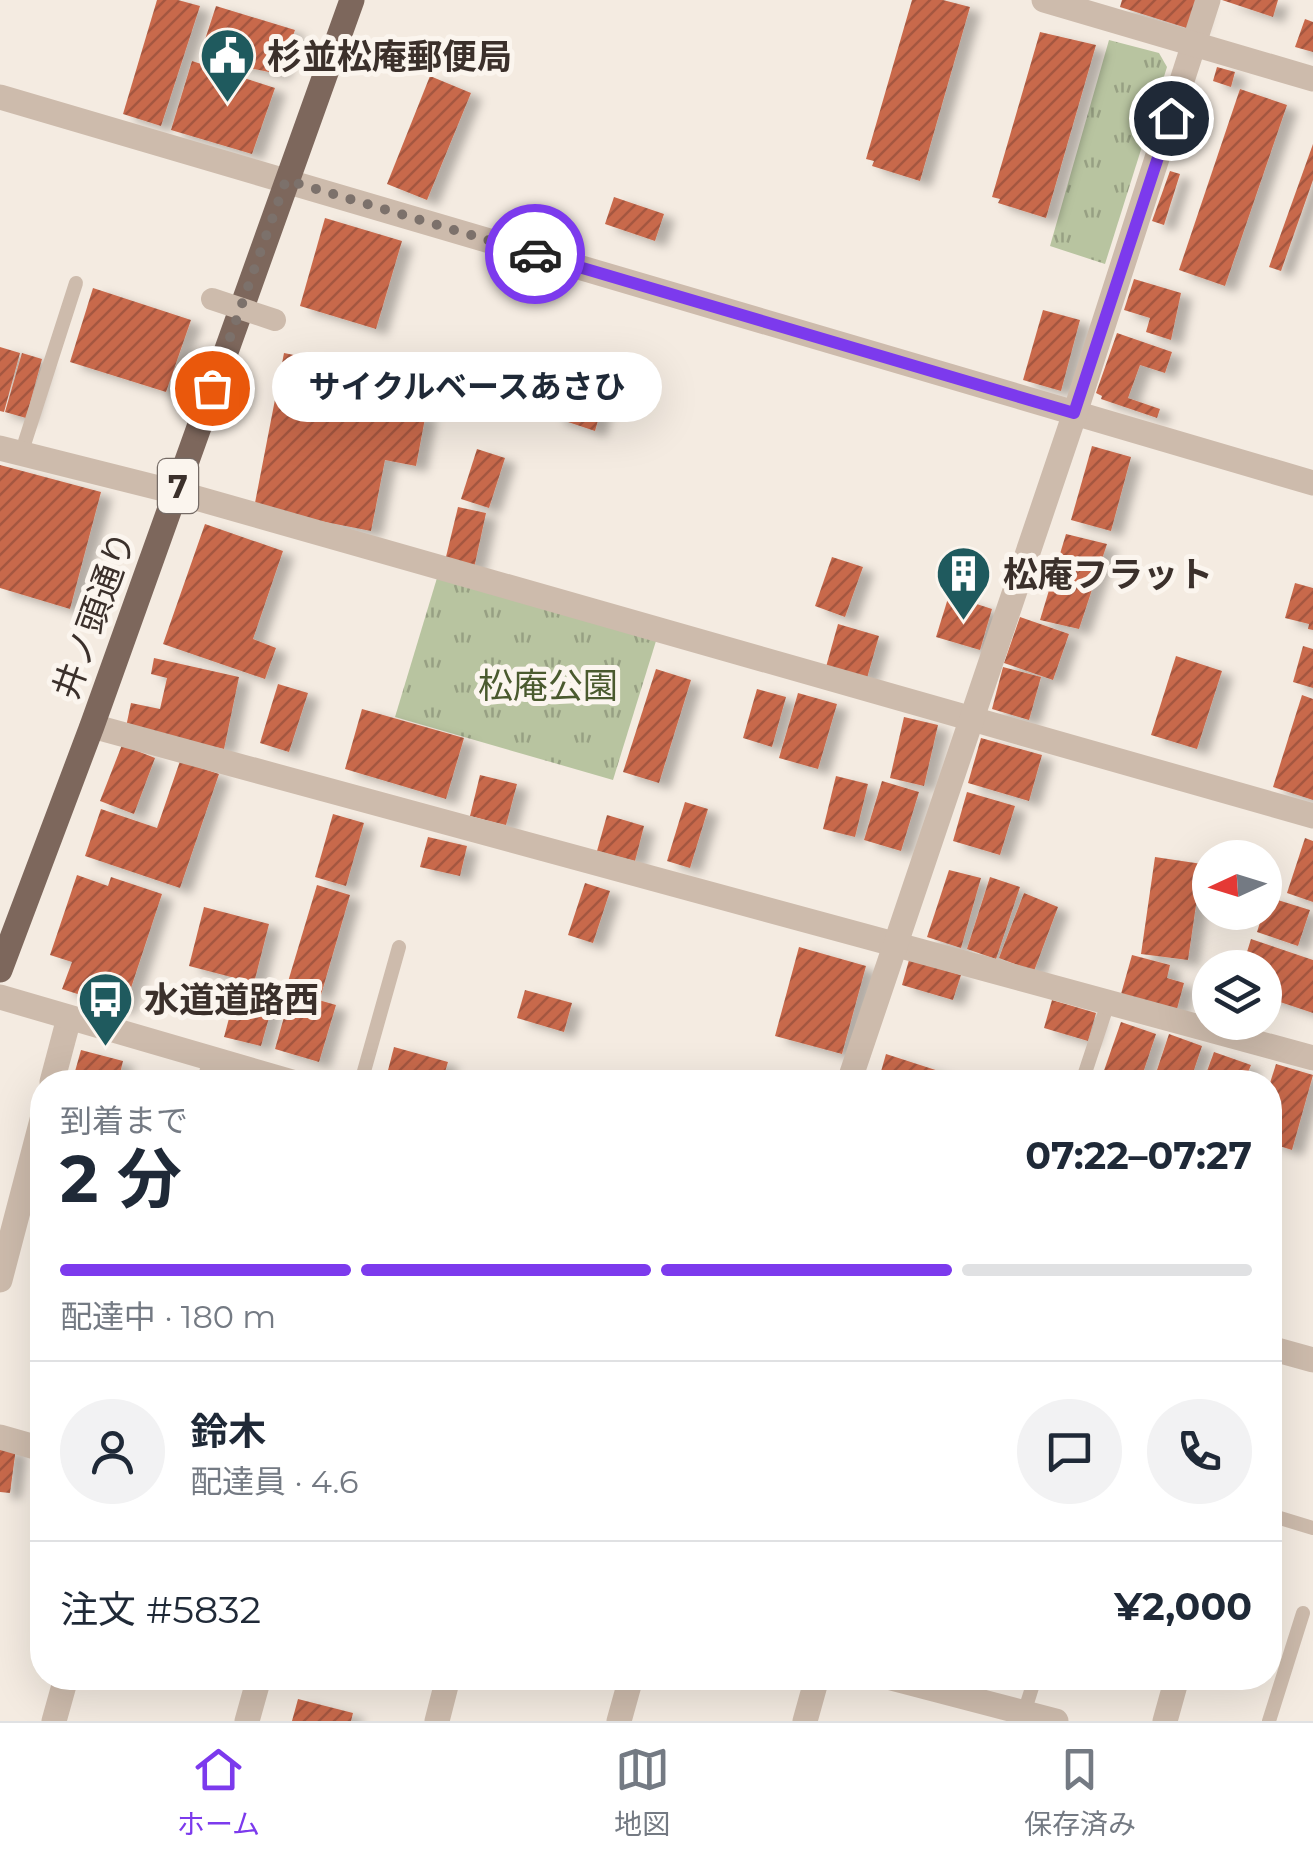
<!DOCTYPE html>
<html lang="ja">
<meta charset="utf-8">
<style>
:root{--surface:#fff;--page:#f2f2f3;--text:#1f2937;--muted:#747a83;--line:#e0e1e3;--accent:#7c3aed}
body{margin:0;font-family:Montserrat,"Noto Sans JP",sans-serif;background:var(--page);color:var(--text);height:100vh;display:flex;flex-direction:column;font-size:38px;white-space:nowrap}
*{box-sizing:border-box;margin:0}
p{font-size:32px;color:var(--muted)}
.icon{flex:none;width:55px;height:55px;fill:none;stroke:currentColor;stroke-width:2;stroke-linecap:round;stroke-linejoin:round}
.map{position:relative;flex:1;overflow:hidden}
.sheet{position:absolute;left:30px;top:1070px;width:1252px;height:620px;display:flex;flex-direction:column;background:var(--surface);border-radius:40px;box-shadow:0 10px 40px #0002}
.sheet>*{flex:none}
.needle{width:65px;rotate:266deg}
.controls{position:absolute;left:1192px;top:840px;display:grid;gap:20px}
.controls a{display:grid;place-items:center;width:90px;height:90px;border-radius:50%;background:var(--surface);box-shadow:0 10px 40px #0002;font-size:50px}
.pin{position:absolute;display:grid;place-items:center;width:85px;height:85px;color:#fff;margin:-42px;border:5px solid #fff;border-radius:50%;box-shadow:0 2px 10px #0007}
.courier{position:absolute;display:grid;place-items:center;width:100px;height:100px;margin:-50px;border:8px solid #7c3aed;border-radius:50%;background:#fff;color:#222;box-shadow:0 2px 12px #0007}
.bubble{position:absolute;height:70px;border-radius:35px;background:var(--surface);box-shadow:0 10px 40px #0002;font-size:32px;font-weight:700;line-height:70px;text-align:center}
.summary em{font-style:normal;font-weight:700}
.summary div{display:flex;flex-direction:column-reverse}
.summary{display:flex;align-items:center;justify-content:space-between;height:170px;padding:0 30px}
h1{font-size:65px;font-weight:700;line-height:75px}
.bar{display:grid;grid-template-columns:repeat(4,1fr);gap:15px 10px;align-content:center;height:120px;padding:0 30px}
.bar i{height:12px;border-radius:8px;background:var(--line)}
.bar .active{background:var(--accent)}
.bar p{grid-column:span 4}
.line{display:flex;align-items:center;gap:25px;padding:0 30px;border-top:2px solid var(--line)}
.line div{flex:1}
.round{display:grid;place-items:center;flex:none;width:105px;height:105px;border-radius:52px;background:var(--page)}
.tab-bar{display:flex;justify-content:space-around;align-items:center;height:140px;border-top:2px solid var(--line);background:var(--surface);font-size:28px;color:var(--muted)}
.tab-bar a{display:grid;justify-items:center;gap:5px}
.tab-bar .active{color:var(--accent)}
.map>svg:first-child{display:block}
.park{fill:url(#park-tufts)}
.building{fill:url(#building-hatch);filter:url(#shadow)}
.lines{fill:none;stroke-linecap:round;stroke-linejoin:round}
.service{stroke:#cdbbac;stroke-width:14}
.minor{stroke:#cdbbac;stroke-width:25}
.tertiary{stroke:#cdbbac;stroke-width:25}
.primary{stroke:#7d675c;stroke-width:25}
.pedestrian-bridge{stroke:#cdbbac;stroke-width:22}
.done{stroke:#7c716b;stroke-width:10;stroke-dasharray:0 18}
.route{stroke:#7c3aed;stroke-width:12}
.labels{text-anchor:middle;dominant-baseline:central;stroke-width:10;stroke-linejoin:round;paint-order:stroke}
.shield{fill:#fbf5ee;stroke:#756b66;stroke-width:2.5}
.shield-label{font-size:32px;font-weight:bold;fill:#3b302b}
.poi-label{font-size:35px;font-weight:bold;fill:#3b302b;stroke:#fbf5ee;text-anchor:start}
.street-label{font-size:35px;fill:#3b302b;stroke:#fbf5ee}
.park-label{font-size:35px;fill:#4a5a2e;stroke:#fbf5ee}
</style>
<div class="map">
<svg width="1313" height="1721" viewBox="0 0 1313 1721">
<defs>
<pattern id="park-tufts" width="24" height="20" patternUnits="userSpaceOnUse" patternTransform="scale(2.5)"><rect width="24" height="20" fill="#b8c4a0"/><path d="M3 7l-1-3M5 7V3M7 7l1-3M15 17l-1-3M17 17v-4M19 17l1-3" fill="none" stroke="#97a083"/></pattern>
<pattern id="building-hatch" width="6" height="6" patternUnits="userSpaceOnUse" patternTransform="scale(2.5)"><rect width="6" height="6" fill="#c8694b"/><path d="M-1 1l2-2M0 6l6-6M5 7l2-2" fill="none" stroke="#a4573f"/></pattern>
<filter id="shadow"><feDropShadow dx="11" dy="6" stdDeviation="5" flood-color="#0004"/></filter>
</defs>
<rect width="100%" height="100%" fill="#f4ebe1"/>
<g class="park">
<path d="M1109 40 1159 53 1167 67 1105 264 1050 246Z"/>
<path d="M437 578 656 641 613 780 395 717Z"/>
</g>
<g class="building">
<path d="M157 0H178L200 6 161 126 123 114Z"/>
<path d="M912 0H943L970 7 920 181 872 166 874 161 866 159Z"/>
<path d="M1122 0H1201L1193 30 1120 7Z"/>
<path d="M1222 0H1278L1273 17Z"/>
<path d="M216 6 295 30 279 74 199 58Z"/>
<path d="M1305 19 1313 22V52L1295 47Z"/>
<path d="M1040 32 1096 45 1046 218 998 203 1000 199 992 197Z"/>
<path d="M192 61 275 88 252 154 171 130Z"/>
<path d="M1217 67 1235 72 1231 87 1213 81Z"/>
<path d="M430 76 471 93 427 200 387 184Z"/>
<path d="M1240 89 1287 105 1225 286 1179 270Z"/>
<path d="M1313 144V180L1281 271 1269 267Z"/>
<path d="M1170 171 1180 174 1164 225 1152 221Z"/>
<path d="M614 197 664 214 655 241 605 224Z"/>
<path d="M325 218 402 241 376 329 300 306Z"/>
<path d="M1134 279 1181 293 1171 340 1146 332 1150 318 1124 310Z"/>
<path d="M93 288 191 320 166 392 70 362Z"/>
<path d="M1043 310 1080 320 1061 391 1023 380Z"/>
<path d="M1117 333 1172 352 1165 373 1140 365 1128 398 1160 409 1157 418 1101 399 1102 396 1096 393Z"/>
<path d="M0 347 20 353 4 412 0 411Z"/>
<path d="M22 353 42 359 26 418 5 412Z"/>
<path d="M284 353 409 378 403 409 426 413 416 466 385 460 371 531 254 508Z"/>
<path d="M560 396 601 410 595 431 553 417Z"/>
<path d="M1092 446 1131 457 1111 531 1071 520Z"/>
<path d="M477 449 505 458 489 508 461 499Z"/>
<path d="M0 465 101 492 70 609 0 588Z"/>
<path d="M458 507 486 513 474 568 445 561Z"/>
<path d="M205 524 283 551 253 639 276 648 265 679 163 644Z"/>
<path d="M1066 534 1107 544 1079 629 1040 620Z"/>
<path d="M832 557 863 567 845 617 815 606Z"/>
<path d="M1295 583 1313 588V630L1308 629 1309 624 1285 618Z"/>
<path d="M949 595 992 609 980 650 936 637Z"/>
<path d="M1020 617 1069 634 1053 680 1004 663Z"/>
<path d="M838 624 879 636 867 678 826 667Z"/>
<path d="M1303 646 1313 649V688L1293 682Z"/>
<path d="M1176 656 1222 671 1197 749 1151 735Z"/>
<path d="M154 658 239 677 224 749 126 727 131 703 160 709 167 678 151 674Z"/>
<path d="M1003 667 1041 677 1029 720 992 709Z"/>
<path d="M656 669 691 680 659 783 623 772Z"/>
<path d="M278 684 308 693 289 752 260 743Z"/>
<path d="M757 689 786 697 772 747 743 738Z"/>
<path d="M798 693 837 704 818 769 779 758Z"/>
<path d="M1302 695 1313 699V800L1273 787Z"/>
<path d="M362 709 464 738 446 799 345 769Z"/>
<path d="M904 717 938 725 924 786 890 778Z"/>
<path d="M981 738 1042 755 1029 801 968 783Z"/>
<path d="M122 745 155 758 134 814 100 801Z"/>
<path d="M180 761 219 774 180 888 85 856 101 809 157 828Z"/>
<path d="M480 775 517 784 506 825 470 816Z"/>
<path d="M836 776 868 784 855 837 823 829Z"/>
<path d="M882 781 919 792 901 851 864 840Z"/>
<path d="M967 792 1015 806 1000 855 953 841Z"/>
<path d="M685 802 708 809 690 868 667 861Z"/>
<path d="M333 814 364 823 346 886 315 877Z"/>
<path d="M607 815 644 826 635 861 597 851Z"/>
<path d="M428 837 467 846 460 876 420 867Z"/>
<path d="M1305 838 1313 841V902L1287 893Z"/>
<path d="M1155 857 1202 864 1188 960 1141 954Z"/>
<path d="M949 870 981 878 961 948 927 937Z"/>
<path d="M77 875 108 886 111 877 162 894 124 1009 62 989 72 962 50 955Z"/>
<path d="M990 877 1020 887 996 959 967 949Z"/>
<path d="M585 883 610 891 593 943 568 935Z"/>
<path d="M317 885 350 895 321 995 287 985Z"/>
<path d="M1024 893 1058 907 1034 971 999 958Z"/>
<path d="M1268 897 1310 910 1298 946 1257 932Z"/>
<path d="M204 907 269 924 254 983 189 966Z"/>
<path d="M1251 939 1313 960V1013L1265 997V968H1242Z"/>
<path d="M799 947 866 966 842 1054 775 1036Z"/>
<path d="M1132 955 1170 965 1167 978 1184 983 1177 1009 1121 994Z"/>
<path d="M909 960 961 975 953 1000 902 985Z"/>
<path d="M239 981 276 993 261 1046 224 1037Z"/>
<path d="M525 990 572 1003 564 1032 517 1018Z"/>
<path d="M291 992 336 1005 319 1062 275 1049Z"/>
<path d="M1052 1000 1096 1013 1088 1041 1044 1028Z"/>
<path d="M1121 1022 1156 1034 1140 1082H1100Z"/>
<path d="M1169 1034 1202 1046 1190 1082H1153Z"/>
<path d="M394 1047 448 1062 442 1082H385Z"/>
<path d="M81 1050 123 1061 118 1082H72Z"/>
<path d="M1214 1052 1251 1065 1244 1082H1203Z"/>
<path d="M886 1054 948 1074 945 1082H878Z"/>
<path d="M1276 1064 1313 1075 1292 1150 1270 1143V1083Z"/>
<path d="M0 1446 16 1448 10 1493 0 1492Z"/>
<path d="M298 1699 353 1713 351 1721H292Z"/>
</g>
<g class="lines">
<g class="service">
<path d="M21 454 76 283"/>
<path d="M204 1082 209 1060"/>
<path d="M361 1082 399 947"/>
<path d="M1082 1082 1108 1003"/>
<path d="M1270 1515 1313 1528"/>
<path d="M1024 1713 1035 1678"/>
<path d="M1269 1721 1303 1613"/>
</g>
<g class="minor">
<path d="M0 97 1313 483"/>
<path d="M0 448 175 492 1313 816"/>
<path d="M92 726 1313 1058"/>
<path d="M52 1082 69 1018"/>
<path d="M849 1082 1075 413 1208 0"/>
<path d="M0 1280 42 1120"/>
<path d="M0 1437 42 1449"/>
<path d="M891 1678 1056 1721"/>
<path d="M54 1721 66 1678"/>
<path d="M247 1721 259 1678"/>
<path d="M437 1721 448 1678"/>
<path d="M619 1721 631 1678"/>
<path d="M805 1721 817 1678"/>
<path d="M1165 1721 1177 1678"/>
</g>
<g class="tertiary">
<path d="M1044 0 1313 79"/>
<path d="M0 997 292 1082"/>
<path d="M1270 1348 1313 1360"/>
</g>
<path class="primary" d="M0 970 92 726 352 0"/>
<path class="pedestrian-bridge" d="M212 299 275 320"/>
</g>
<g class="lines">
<path class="done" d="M212 388 286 180 535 254"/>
<path class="route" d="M535 254 1074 413 1171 118"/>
</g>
<defs>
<symbol id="civic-pin" viewBox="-11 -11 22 30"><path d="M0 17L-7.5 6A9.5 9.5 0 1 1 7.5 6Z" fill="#1f5a5e" stroke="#fbf5ee"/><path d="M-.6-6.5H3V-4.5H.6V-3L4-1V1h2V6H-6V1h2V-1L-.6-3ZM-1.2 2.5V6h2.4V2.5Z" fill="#fff"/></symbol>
<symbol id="building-pin" viewBox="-11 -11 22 30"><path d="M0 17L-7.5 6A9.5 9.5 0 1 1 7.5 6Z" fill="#1f5a5e" stroke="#fbf5ee"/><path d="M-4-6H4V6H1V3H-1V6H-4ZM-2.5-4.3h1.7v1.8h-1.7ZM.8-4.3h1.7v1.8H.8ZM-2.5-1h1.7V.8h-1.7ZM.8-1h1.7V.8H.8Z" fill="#fff"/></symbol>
<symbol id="bus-pin" viewBox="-11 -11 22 30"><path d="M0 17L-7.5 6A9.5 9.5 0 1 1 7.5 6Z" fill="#1f5a5e" stroke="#fbf5ee"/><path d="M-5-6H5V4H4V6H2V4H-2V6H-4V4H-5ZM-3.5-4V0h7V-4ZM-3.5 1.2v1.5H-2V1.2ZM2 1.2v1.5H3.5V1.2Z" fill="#fff"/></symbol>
</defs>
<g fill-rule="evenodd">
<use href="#civic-pin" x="196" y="24" width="63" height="86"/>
<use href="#building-pin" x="932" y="542" width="63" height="86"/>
<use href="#bus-pin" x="74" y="968" width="63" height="86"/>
</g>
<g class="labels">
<rect class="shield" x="158" y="459" width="40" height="54" rx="8"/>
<g class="shield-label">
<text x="178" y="486">7</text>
</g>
<g class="poi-label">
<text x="267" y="56">杉並松庵郵便局</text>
<text x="1003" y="574">松庵フラット</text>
<text x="144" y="999">水道道路西</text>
</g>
<g class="street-label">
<text transform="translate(94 615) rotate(-70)">井ノ頭通り</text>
</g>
<g class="park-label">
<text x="548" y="685">松庵公園</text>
</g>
</g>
</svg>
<div class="controls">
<a><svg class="needle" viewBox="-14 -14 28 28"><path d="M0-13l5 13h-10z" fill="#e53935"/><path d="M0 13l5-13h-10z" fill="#747a83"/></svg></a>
<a><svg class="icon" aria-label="layers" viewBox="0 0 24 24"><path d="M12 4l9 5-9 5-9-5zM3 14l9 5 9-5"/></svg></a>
</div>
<div class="pin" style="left:212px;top:388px;background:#ea580c"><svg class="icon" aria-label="bag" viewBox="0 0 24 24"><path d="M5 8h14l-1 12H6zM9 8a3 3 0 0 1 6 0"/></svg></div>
<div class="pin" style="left:1171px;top:118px;background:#1f2937"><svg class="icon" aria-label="home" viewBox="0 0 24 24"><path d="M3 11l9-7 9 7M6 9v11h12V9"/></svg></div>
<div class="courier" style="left:535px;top:254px"><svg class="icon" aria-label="car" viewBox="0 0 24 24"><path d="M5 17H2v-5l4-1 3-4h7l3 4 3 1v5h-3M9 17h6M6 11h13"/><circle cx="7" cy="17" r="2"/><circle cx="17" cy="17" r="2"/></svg></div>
<div class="bubble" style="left:272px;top:352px;width:390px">サイクルベースあさひ</div>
<section class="sheet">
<div class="summary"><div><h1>2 分</h1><p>到着まで</p></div><em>07:22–07:27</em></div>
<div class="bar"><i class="active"></i><i class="active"></i><i class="active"></i><i></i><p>配達中 · 180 m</p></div>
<div class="line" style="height:180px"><a class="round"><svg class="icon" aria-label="person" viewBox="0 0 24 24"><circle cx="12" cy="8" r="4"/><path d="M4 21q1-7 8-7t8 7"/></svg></a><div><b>鈴木</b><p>配達員 · 4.6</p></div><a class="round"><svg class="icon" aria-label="chat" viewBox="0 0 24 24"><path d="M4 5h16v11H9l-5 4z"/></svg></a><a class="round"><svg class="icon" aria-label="phone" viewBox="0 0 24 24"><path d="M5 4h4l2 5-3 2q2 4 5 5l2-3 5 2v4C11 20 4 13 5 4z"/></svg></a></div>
<div class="line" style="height:130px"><div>注文 #5832</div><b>¥2,000</b></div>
</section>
</div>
<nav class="tab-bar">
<a class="active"><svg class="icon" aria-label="home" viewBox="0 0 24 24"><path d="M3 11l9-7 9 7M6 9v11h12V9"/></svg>ホーム</a>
<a><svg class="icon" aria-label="map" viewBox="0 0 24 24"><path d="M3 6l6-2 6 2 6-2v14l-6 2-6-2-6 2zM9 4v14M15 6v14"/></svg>地図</a>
<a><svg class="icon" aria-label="saved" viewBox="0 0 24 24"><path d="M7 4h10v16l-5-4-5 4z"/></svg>保存済み</a>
</nav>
